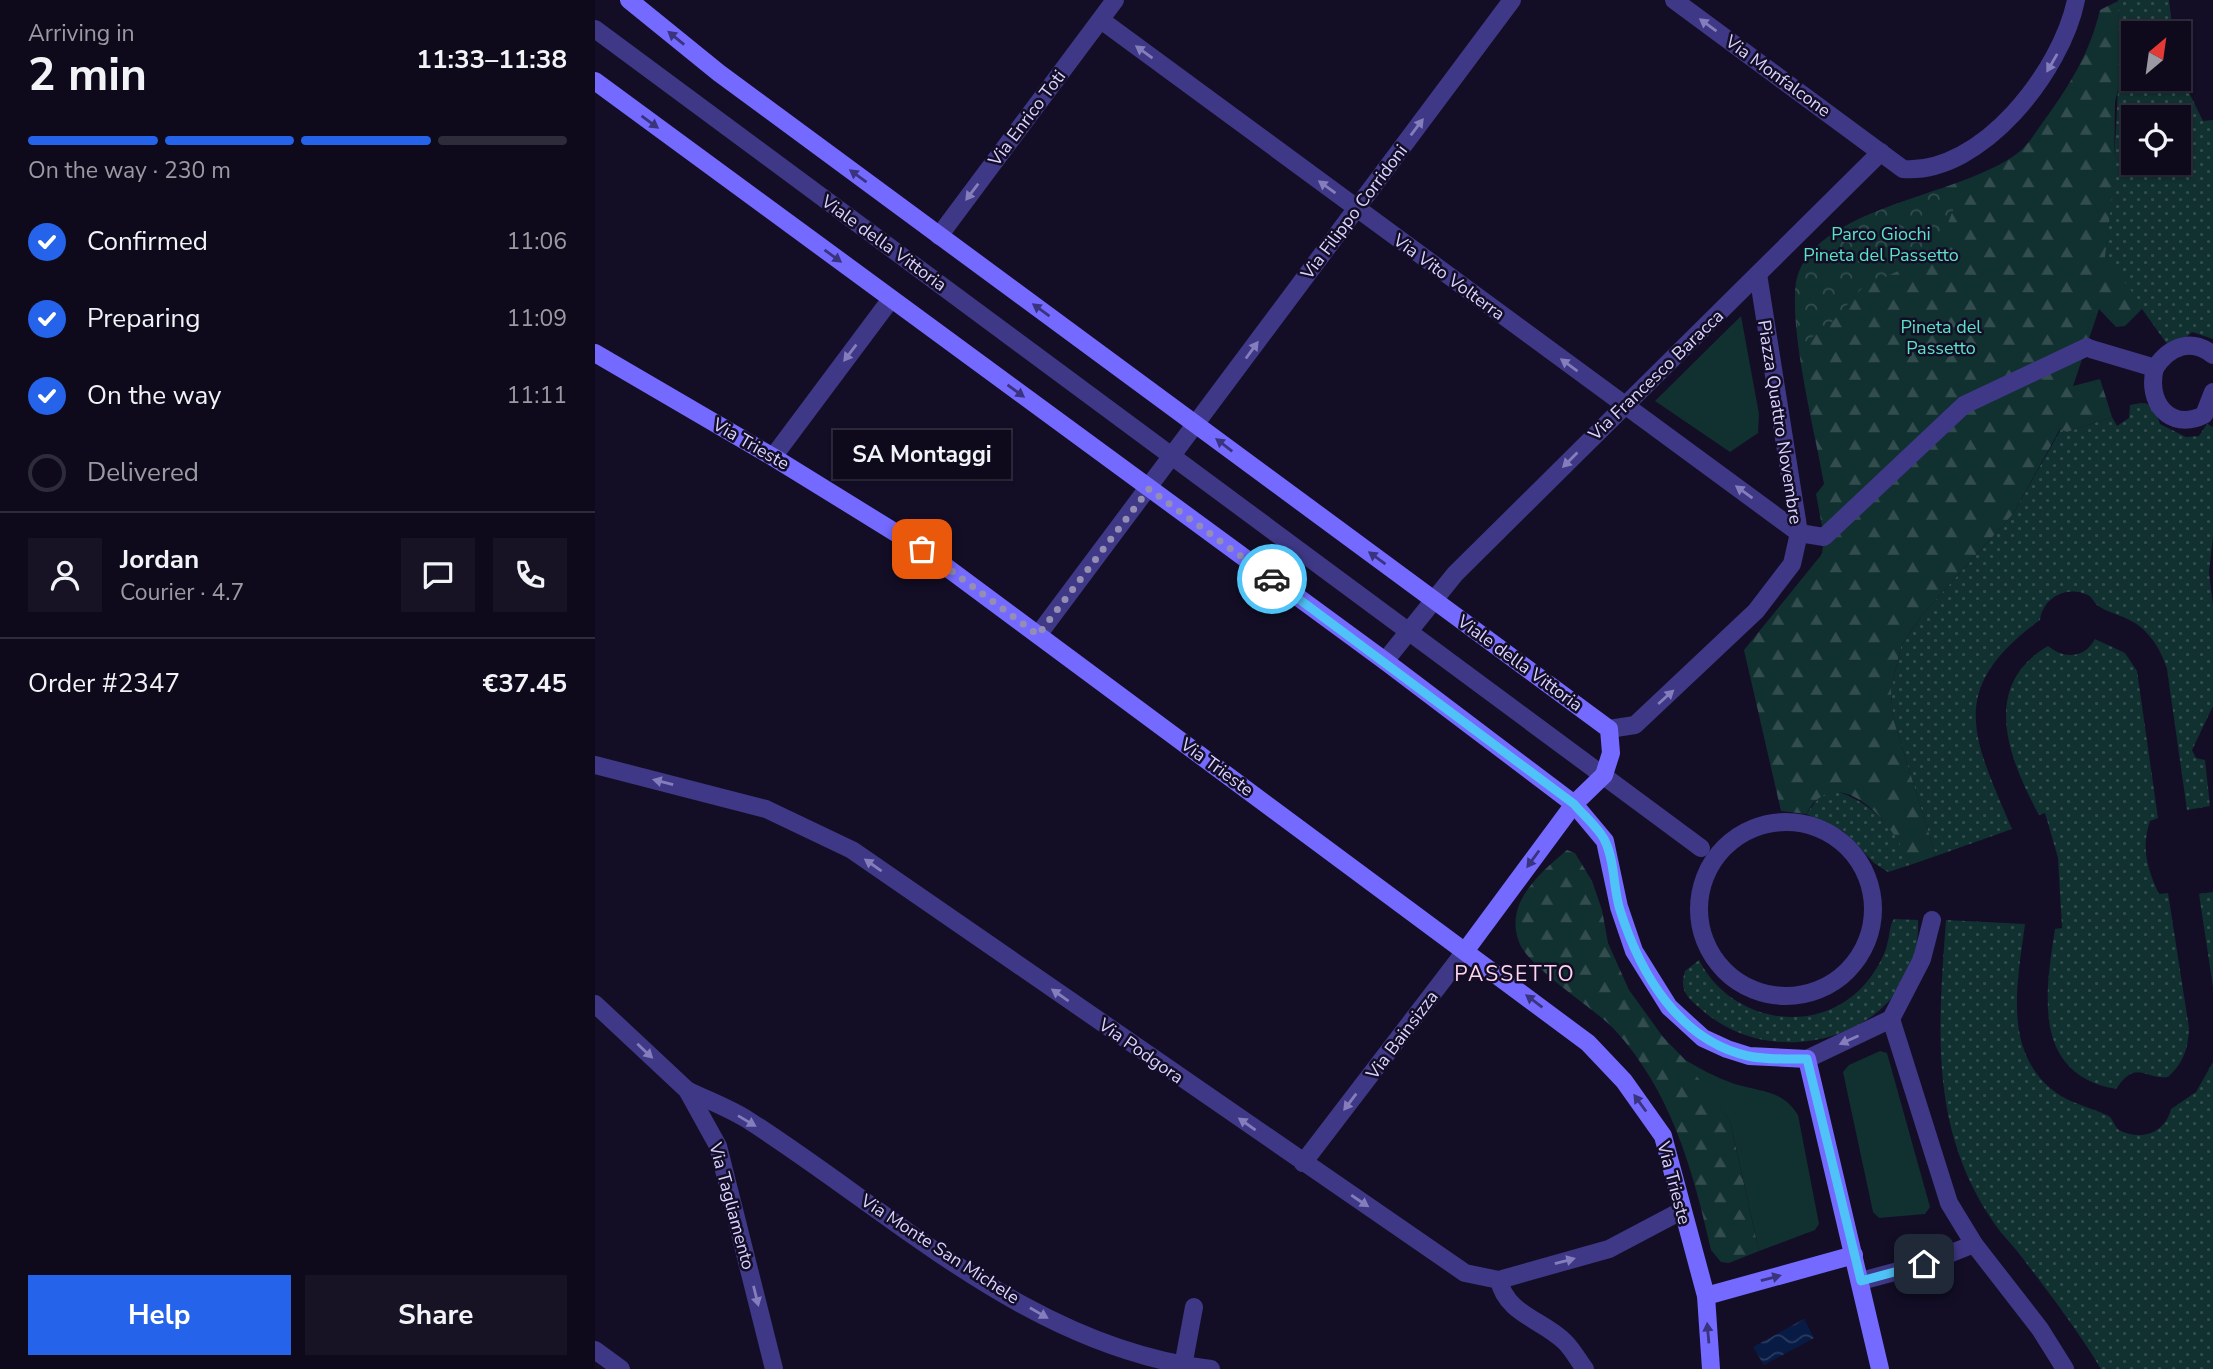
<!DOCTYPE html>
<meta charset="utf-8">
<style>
:root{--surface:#0e0a1c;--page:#171325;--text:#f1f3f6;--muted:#9b9aa3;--line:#2e2b3b;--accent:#2563eb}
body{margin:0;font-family:"Nunito Sans",sans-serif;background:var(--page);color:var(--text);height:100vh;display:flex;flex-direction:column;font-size:26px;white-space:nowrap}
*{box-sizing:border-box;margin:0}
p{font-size:23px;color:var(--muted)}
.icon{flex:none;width:38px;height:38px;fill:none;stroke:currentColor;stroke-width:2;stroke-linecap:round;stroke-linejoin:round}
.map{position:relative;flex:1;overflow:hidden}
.side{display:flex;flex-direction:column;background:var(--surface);width:595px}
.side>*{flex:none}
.needle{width:46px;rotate:29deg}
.tools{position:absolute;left:1526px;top:21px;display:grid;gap:14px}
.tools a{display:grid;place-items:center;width:70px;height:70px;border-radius:0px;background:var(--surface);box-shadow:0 2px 5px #0004,0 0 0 2px var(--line);font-size:35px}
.pin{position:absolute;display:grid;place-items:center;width:60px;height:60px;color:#fff;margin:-30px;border-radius:14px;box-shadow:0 4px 10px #0006}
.courier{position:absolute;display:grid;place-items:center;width:70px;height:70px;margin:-35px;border:5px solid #4fc3f7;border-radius:50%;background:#fff;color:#222;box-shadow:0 2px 9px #0007}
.bubble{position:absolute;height:49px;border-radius:0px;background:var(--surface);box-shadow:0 2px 5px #0004,0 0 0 2px var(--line);font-size:23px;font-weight:700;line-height:49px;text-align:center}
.headline em{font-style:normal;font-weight:700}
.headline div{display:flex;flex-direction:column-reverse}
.headline{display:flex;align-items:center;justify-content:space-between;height:119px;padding:0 28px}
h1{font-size:46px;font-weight:700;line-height:52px}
.bar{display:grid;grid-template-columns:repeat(4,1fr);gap:10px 7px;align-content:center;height:84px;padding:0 28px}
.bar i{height:9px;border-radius:5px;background:var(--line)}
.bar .on{background:var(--accent)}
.bar p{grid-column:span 4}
.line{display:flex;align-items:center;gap:18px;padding:0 28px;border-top:2px solid var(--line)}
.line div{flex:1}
.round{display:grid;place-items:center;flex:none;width:74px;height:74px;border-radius:0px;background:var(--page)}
ol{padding:0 28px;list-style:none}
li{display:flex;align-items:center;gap:21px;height:77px}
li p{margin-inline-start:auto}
li .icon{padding:7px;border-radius:50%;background:var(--accent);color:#fff;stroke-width:4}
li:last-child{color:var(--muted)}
li i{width:38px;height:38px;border:4px solid var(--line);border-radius:50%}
.action{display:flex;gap:14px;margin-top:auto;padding:14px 28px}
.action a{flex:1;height:80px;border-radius:0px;background:var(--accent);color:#fff;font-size:28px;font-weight:700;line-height:80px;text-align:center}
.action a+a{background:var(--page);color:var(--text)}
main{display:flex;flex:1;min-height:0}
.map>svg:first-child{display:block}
.grass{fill:url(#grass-dots);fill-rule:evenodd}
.forest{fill:url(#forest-firs)}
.park{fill:url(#park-crowns)}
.garden{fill:#113030}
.water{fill:url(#water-waves)}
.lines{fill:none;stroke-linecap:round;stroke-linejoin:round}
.street{stroke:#3f3886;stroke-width:18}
.secondary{stroke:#756aff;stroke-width:18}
.oneway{fill:#857ebc}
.oneway2{fill:#3a337d}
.done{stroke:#948eb3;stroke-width:7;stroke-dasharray:0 12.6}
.route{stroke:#4fc3f7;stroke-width:9}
.labels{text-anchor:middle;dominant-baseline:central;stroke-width:5;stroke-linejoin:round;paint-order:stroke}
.street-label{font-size:18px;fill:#dad3ff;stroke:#130e26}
.park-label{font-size:18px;fill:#5be3c7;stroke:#130e26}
.quarter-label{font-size:21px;letter-spacing:2px;fill:#ffd5ee;stroke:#130e26}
</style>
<main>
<section class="side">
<div class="headline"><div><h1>2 min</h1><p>Arriving in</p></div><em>11:33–11:38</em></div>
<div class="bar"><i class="on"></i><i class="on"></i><i class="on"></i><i></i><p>On the way · 230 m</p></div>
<ol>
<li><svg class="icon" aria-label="check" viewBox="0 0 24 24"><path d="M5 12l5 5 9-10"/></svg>Confirmed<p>11:06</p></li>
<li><svg class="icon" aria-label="check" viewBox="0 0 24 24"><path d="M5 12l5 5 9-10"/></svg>Preparing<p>11:09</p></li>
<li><svg class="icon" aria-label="check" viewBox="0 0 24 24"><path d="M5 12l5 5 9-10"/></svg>On the way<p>11:11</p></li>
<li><i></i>Delivered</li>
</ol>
<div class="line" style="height:126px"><a class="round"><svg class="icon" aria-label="person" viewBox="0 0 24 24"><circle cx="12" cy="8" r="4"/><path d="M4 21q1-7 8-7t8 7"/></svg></a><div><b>Jordan</b><p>Courier · 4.7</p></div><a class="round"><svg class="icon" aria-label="chat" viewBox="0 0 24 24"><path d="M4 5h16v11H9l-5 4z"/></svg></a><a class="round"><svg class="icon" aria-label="phone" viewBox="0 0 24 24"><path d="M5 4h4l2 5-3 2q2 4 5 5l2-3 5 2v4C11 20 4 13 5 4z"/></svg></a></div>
<div class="line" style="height:91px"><div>Order #2347</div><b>€37.45</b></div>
<div class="action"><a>Help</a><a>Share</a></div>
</section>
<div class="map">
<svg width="1618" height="1369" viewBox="0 0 1618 1369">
<defs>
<pattern id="grass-dots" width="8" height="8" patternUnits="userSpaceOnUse" patternTransform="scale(1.75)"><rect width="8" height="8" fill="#113030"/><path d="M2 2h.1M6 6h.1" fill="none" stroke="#334d4f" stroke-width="1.8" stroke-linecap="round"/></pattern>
<pattern id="forest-firs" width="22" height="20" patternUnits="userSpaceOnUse" patternTransform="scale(1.75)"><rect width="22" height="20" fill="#113030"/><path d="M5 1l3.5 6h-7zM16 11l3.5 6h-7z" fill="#334d4f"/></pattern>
<pattern id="park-crowns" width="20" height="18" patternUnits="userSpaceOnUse" patternTransform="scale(1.75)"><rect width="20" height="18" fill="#113030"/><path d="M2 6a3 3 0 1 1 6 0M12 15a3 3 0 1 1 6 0" fill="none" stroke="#334d4f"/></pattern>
<pattern id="water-waves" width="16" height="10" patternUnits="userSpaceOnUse" patternTransform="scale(1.75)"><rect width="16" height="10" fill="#081b45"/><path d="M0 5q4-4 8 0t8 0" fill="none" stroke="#2b3b61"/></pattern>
</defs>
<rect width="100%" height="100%" fill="#130e26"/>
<g class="grass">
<path d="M1523 0H1574L1578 33H1538V79H1584V72L1608 121 1618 120V339L1597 332 1577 351 1510 257C1519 172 1526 85 1523 0ZM1538 117H1584V163H1538Z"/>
<path d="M1546 403 1559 405 1565 424 1591 437 1604 436 1612 424 1618 427V536L1614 572 1618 606V706L1597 750 1601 758 1610 760 1615 806 1592 810 1572 669C1567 654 1561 642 1550 631 1536 616 1513 614 1502 605 1497 600 1497 596 1490 594 1469 586 1448 599 1445 620 1350 689 1378 737 1417 829L1341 856 1298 718 1296 690 1306 646 1327 615 1418 514 1466 429 1472 432 1517 417 1522 426 1534 418 1535 405Z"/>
<path d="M1500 639 1530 653 1542 671 1563 818 1555 821C1546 848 1552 868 1564 894L1573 893 1594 1028C1593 1049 1589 1062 1573 1077 1549 1080 1542 1058 1521 1089 1437 1074 1450 994 1460 929L1467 928 1463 858 1450 813 1444 815C1413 758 1385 686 1453 646 1469 659 1489 659 1500 639Z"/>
<path d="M1240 791C1275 801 1304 830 1315 865L1293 872 1279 863 1248 831 1211 814 1227 794Z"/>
<path d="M1618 892V987L1604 894Z"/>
<path d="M1299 919 1323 920C1328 1032 1185 1079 1107 1010 1092 997 1084 991 1090 971L1104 960C1137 1025 1229 1039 1275 978 1282 968 1289 957 1292 945 1295 936 1294 926 1299 919Z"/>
<path d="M1351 920 1430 924C1422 985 1406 1057 1466 1096 1477 1103 1511 1113 1515 1117 1518 1120 1520 1127 1524 1130 1545 1141 1570 1134 1576 1109L1601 1092 1618 1062V1369H1506C1482 1329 1454 1293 1426 1256 1418 1245 1407 1235 1399 1223 1334 1129 1343 1029 1351 920Z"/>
</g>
<g class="forest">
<path d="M1523 1 1526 76 1520 102 1519 179 1510 257 1549 307 1530 326 1521 327 1504 309 1478 386 1505 379 1517 417 1472 432 1465 429 1418 514 1327 615 1306 646 1296 690 1298 718 1341 856 1315 865C1303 828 1243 756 1211 814L1186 811 1149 650 1227 554 1229 537 1221 494 1229 484C1221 436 1192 324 1202 280 1218 206 1372 196 1425 151 1435 143 1443 128 1451 118 1476 83 1495 52 1505 10Z"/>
<path d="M972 850 980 853 997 881 1007 910 1013 943 1034 990 1068 1037 1098 1068 1135 1121 1164 1251 1134 1263 1126 1262 1116 1250C1098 1170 1076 1090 1018 1028 996 1006 933 967 924 942 909 903 945 873 972 850Z"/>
</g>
<path class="park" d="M1345 189 1360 205 1341 254 1268 287 1236 323 1205 346C1202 325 1198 303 1201 282 1211 227 1300 205 1345 189Z"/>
<g class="garden">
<path d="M1146 316 1164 414 1163 433 1135 452 1060 401Z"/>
<path d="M1285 1051 1292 1053 1335 1207 1330 1214 1284 1218 1278 1212 1248 1072 1254 1065Z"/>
<path d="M1089 1059C1105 1069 1122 1078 1140 1084 1166 1092 1188 1090 1203 1115L1224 1224 1220 1230 1164 1251 1135 1121Z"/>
</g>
<path class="water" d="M1209 1319 1219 1338 1169 1365 1158 1347Z"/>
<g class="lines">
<g class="street">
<path d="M1079 0 1308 169C1387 175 1467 70 1481 0"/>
<path d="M506 20 1204 533 1229 537 1369 405 1492 347"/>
<path d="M0 29 1106 848"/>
<path d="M344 236 520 0"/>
<path d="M1496 349 1560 368C1574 347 1596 337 1618 355"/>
<path d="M1560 368C1551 401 1574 432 1609 415L1618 392"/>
<path d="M178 457 296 299"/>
<path d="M443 635 917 0"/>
<path d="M790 661 860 574 1286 152"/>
<path d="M1014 729 1040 725 1161 611 1197 564 1204 533 1163 274"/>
<path d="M0 765 171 809 257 850 870 1273 904 1280 1014 1249 1086 1211"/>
<circle cx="1191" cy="909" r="87"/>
<path d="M0 1004 92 1090 123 1146 179 1369"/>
<path d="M1296 1019 1354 1203 1379 1244 1445 1329 1470 1369"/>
<path d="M1212 1059 1296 1019 1327 959 1337 920"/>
<path d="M92 1090C112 1100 134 1108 153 1120 300 1214 436 1348 616 1369"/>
<path d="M708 1163 871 950"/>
<path d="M904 1280C911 1314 948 1320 970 1342 978 1350 983 1360 990 1369"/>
<path d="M1266 1281 1329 1264 1379 1244"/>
<path d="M0 1350 26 1369"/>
<path d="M588 1366 599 1307"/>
</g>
<g class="secondary">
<path d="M34 0 124 73 1014 729 1016 753 1009 775 979 804 871 950"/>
<path d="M0 81 790 661 979 804 1010 841 1024 907 1039 951 1074 1007 1108 1038 1132 1049 1154 1056 1212 1059 1285 1369"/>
<path d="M0 353 178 457 327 549 993 1043 1029 1081 1068 1136 1111 1296 1116 1369"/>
<path d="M1111 1296 1259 1255"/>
</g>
</g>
<defs><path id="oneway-solid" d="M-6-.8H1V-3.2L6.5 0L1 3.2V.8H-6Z" transform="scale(1.75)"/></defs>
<g class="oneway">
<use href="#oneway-solid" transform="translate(1113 25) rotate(-144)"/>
<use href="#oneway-solid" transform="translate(549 52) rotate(-144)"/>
<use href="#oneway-solid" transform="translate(1457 63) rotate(120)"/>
<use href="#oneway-solid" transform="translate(822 127) rotate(-53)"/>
<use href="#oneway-solid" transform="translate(732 187) rotate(-144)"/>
<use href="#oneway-solid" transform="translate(377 192) rotate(127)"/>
<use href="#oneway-solid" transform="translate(657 350) rotate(-54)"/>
<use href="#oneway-solid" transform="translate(255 353) rotate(127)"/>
<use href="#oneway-solid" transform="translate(974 365) rotate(-144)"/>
<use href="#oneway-solid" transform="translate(975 460) rotate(135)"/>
<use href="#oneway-solid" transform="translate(1149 492) rotate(-144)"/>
<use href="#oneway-solid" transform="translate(1071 697) rotate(-42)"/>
<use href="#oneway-solid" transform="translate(68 782) rotate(-166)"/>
<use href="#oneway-solid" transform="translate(278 865) rotate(-145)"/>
<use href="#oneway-solid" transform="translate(465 995) rotate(-145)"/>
<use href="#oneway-solid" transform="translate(1254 1040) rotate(156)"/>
<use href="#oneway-solid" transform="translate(50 1051) rotate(43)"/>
<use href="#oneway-solid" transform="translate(755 1102) rotate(127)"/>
<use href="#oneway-solid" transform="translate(152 1121) rotate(31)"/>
<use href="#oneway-solid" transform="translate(652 1124) rotate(-145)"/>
<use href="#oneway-solid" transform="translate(765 1201) rotate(34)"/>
<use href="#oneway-solid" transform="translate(970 1261) rotate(-15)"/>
<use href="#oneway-solid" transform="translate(161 1296) rotate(76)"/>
<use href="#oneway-solid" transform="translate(444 1313) rotate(30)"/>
</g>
<g class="oneway2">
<use href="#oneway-solid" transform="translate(81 38) rotate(-141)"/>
<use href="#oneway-solid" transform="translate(55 122) rotate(36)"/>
<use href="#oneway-solid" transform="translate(263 176) rotate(-144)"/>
<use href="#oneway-solid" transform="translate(238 256) rotate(36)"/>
<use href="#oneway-solid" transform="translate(446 310) rotate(-144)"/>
<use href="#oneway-solid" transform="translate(421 391) rotate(36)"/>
<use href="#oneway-solid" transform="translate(629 445) rotate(-142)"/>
<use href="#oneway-solid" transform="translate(782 558) rotate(-144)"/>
<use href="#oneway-solid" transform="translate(938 859) rotate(126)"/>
<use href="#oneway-solid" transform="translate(939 1001) rotate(-143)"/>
<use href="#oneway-solid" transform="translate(1045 1103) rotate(-126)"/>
<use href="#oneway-solid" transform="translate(1176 1278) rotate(-15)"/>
<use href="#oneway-solid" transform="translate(1113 1333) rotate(-95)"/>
</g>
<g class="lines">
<path class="done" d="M327 549 443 635 554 489 677 579"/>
<path class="route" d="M677 579 979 804C988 815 1004 828 1010 841 1020 861 1018 888 1025 910 1045 973 1083 1040 1153 1056 1172 1060 1193 1059 1212 1059L1266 1281 1329 1264"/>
</g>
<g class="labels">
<g class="street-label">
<text transform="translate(1183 76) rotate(36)">Via Monfalcone</text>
<text transform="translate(432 118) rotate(-53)">Via Enrico Toti</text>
<text transform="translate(759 212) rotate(-53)">Via Filippo Corridoni</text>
<text transform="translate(289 243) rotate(36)">Viale della Vittoria</text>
<text transform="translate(854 277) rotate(36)">Via Vito Volterra</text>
<text transform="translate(1061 375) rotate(-44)">Via Francesco Baracca</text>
<text transform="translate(1185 422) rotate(81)">Piazza Quattro Novembre</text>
<text transform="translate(156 444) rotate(30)">Via Trieste</text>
<text transform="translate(925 663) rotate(36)">Viale della Vittoria</text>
<text transform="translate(622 767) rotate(36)">Via Trieste</text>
<text transform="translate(807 1035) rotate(-53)">Via Bainsizza</text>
<text transform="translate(546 1051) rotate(35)">Via Podgora</text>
<text transform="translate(1079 1183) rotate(75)">Via Trieste</text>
<text transform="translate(137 1206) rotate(75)">Via Tagliamento</text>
<text transform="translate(345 1249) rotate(33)">Via Monte San Michele</text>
</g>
<g class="park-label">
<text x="1286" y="234">Parco Giochi<tspan x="1286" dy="21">Pineta del Passetto</tspan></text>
<text x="1346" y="327">Pineta del<tspan x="1346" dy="21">Passetto</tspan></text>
</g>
<g class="quarter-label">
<text x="920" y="974">PASSETTO</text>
</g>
</g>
</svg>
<div class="tools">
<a><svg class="needle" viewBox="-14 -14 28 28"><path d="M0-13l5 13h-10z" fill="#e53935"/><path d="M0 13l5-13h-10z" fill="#9b9aa3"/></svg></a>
<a><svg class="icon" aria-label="locate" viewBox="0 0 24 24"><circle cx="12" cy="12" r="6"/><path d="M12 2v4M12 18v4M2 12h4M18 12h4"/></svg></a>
</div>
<div class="pin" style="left:327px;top:549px;background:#ea580c"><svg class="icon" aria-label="bag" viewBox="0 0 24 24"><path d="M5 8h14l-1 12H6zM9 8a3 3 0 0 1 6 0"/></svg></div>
<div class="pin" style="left:1329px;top:1264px;background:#1f2937"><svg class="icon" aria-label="home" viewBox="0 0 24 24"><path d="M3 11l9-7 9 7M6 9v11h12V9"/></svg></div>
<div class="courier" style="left:677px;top:579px"><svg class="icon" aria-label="car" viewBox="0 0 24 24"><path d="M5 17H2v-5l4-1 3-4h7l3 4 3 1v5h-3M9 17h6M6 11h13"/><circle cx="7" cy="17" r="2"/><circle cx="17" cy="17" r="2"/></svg></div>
<div class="bubble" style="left:238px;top:430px;width:178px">SA Montaggi</div>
</div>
</main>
